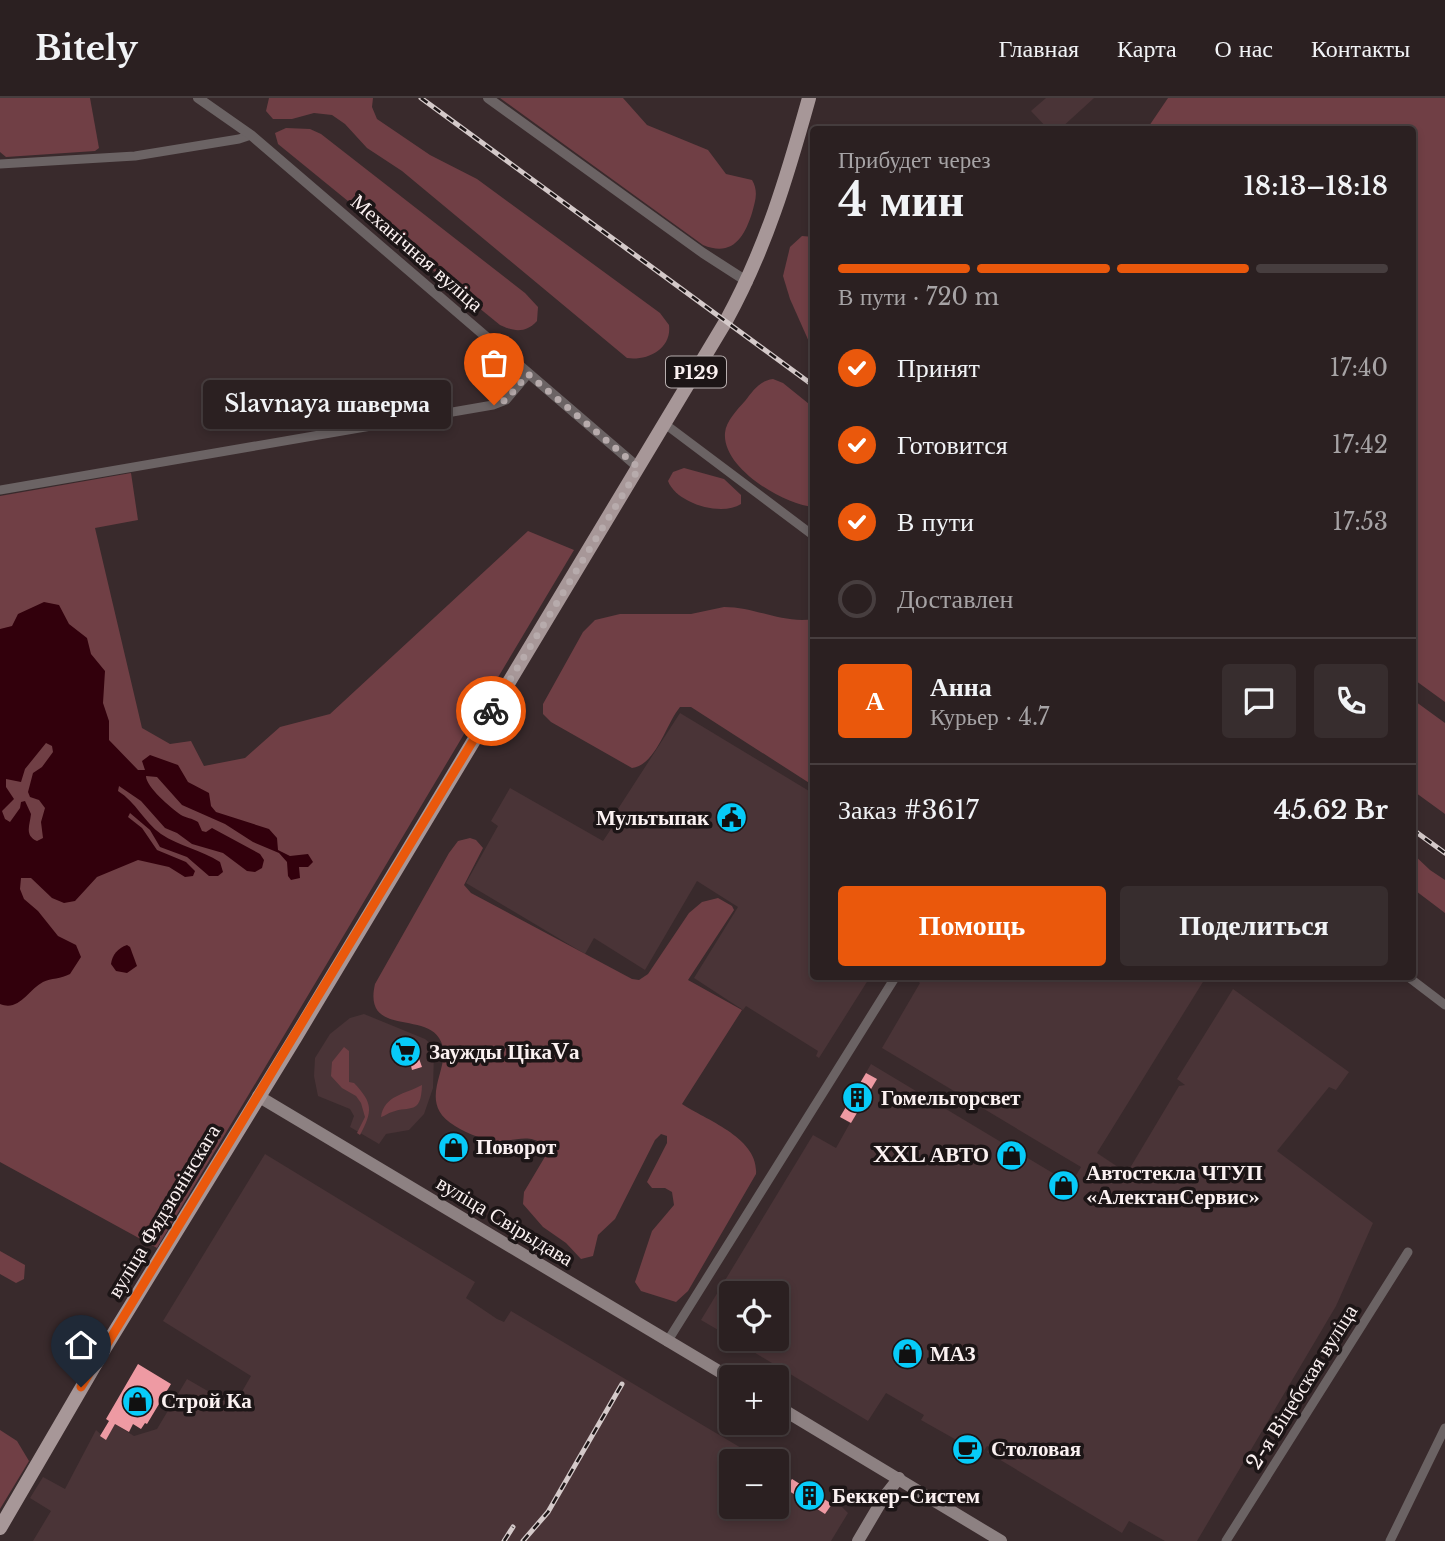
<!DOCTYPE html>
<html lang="ru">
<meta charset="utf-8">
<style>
:root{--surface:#2b2021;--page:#372d2e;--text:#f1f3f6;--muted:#a6a3a5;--line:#473e3f;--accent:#ea580c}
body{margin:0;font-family:"Libre Baskerville",serif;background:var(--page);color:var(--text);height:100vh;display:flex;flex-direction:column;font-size:26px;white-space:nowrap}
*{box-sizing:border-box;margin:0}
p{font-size:23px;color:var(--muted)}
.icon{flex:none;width:38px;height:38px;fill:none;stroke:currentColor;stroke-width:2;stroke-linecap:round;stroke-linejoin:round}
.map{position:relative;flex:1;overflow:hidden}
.sheet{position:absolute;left:810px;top:28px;width:606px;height:854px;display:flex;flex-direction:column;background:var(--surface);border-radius:7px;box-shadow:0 4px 10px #0003,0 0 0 2px var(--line)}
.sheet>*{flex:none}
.fabs{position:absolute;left:719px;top:1183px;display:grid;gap:14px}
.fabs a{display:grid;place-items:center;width:70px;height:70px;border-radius:7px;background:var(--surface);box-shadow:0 4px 10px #0003,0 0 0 2px var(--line);font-size:35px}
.pin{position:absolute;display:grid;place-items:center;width:60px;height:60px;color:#fff;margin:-72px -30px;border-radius:50% 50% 50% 0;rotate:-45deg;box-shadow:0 0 7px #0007}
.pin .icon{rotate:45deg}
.courier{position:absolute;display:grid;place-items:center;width:70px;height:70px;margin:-35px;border:5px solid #ea580c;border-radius:50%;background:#fff;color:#222;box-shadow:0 2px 9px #0007}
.bubble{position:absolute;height:49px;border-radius:7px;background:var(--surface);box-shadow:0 4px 10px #0003,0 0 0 2px var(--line);font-size:23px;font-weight:600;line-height:49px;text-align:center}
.summary em{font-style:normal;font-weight:600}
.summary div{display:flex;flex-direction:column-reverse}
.summary{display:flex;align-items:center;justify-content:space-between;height:119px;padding:0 28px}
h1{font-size:46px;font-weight:600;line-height:52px}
.bar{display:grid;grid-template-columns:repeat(4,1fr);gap:10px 7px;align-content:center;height:84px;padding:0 28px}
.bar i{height:9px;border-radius:5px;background:var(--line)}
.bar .selected{background:var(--accent)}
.bar p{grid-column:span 4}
.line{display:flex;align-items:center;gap:18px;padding:0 28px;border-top:2px solid var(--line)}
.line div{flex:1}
.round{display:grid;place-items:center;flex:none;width:74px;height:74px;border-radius:7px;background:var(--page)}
ol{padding:0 28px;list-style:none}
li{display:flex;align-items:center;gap:21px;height:77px}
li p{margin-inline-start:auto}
li .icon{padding:7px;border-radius:50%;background:var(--accent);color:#fff;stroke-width:4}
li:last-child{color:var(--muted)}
li i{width:38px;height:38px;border:4px solid var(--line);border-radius:50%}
.button{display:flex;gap:14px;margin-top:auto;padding:14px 28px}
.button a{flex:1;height:80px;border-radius:7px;background:var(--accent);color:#fff;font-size:28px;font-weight:600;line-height:80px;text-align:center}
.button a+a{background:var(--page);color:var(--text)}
header{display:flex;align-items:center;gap:42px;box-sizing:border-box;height:98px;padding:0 35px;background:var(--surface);border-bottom:2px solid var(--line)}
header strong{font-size:33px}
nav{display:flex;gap:38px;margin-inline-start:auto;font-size:24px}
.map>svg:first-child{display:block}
.built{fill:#4a3437}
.green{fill:#703f45}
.water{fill:#32000c;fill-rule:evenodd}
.building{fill:#ee9aa3}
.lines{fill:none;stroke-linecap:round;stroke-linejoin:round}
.minor{stroke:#6b6364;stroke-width:9}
.tertiary{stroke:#6b6364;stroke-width:10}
.secondary{stroke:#8d8182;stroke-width:12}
.primary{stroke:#a79798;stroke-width:14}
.rail-casing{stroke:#d4c9c9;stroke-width:5}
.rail{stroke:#1c1516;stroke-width:2.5;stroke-dasharray:8;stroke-linecap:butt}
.done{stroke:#b7abac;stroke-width:7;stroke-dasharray:0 12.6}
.route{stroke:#ea580c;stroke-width:9}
.labels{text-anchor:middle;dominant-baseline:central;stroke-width:7;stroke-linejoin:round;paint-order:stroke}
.shield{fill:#1c1516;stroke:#b8afaf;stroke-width:2}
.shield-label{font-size:19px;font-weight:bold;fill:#fbf1f1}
.street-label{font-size:21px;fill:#fbf1f1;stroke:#1c1516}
.poi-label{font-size:21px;font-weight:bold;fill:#fbf1f1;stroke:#1c1516;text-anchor:start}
</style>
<header>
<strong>Bitely</strong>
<nav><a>Главная</a><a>Карта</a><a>О нас</a><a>Контакты</a></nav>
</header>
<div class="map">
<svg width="1445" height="1443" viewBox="0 0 1445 1443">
<rect width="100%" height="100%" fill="#392a2c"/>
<g class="built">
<path d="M1046 0H1094L1060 31 1049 32 1031 13Z"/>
<path d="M680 615 814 696V878L870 879 819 960 816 958 818 953 746 908 743 912 694 880 738 809 697 783 645 872 594 840 585 856 466 785 498 728 491 723 510 690 603 743 611 731 608 729 616 714Z"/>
<path d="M912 879H1206L1097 1055 1127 1075 1179 988 1185 987 1177 981 1233 891 1349 974 1336 992 1329 989 1277 1053 1373 1125 1336 1208 1197 1443H1165L1129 1423 1122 1435 987 1354 990 1349 987 1348 978 1362 957 1350 960 1344 921 1322 924 1317 886 1295 868 1323 732 1241H777V1195H732V1240L701 1222 813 1037 836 1050 850 1025 840 1019 871 966 1071 1086 1081 1069 882 950 920 885Z"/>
<path d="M364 916 425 941 432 947 434 955 433 990 424 1016 409 1032 386 1036 379 1046 350 1029 354 1018 350 1011 318 998 314 978 315 960 330 936 350 920Z"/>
<path d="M265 1056 475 1184 466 1200 497 1221 504 1224 511 1213 763 1363H732V1409H777V1372L832 1406 842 1409 848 1415 831 1443H33L51 1413 30 1400 43 1379 65 1391 96 1332 106 1341 115 1326 134 1338 157 1331 187 1281 225 1303 240 1297 251 1278 163 1223Z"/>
</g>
<g class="green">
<path d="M0 0H90L99 50 95 53 6 59 0 54Z"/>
<path d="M269 0H373L372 9 377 21 430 57 477 81 660 215 669 227C672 251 647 263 627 260L402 73 367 50 345 26 332 17 314 15 292 21H273L266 13Z"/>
<path d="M500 0H623L647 27 708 52 726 76 752 82C759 94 755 103 752 115 744 140 732 159 703 147Z"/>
<path d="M1168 0H1445V604L1412 580V32L1147 31Z"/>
<path d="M286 30 310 31 321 36 525 195 538 209 537 223C526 235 514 234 500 227L278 46 275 35Z"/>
<path d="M802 138 814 139V255L790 201 783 178 790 149Z"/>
<path d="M773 281 783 285 814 310V409C784 407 722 370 725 335 726 323 737 312 745 303 753 293 759 283 773 281Z"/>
<path d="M684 370 724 381 741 397V406C721 419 676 405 668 383L673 374Z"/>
<path d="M131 375 138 422 95 430 142 630 170 646 191 643 204 668 245 660 280 629 330 616 528 433 574 452 157 1150 0 1064V398Z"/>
<path d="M724 509C756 509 782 526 814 521V688L691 609H680C666 626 656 667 632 670L551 624 543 616V606L583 534 595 522 620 516H691Z"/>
<path d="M1412 601 1445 625V716L1412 692Z"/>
<path d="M470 740 476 742 483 750 464 787 471 795 632 881 639 882 648 876 689 815 702 804 718 800 732 808 734 812 688 882 742 912 682 1006C706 1022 759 1040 756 1076L688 1193 676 1204 641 1193 635 1184 652 1133 674 1107 672 1094 665 1090H652L647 1084 667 1045V1038L661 1036 655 1042 615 1121 598 1137 593 1158 581 1161 566 1145 543 1129 523 1106 524 1094 546 1057 542 1046C529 1036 515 1043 500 1043 485 1043 468 1036 455 1028 412 1002 457 967 439 940 423 914 363 938 375 886L449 755 458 743Z"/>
<path d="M1412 755 1430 772 1445 782V815L1412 790Z"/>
<path d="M344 949 349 953V984L354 985C373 1005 373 1013 360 1037L357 1035 365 1019 361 1005 356 998 342 990 331 978 332 964Z"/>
<path d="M422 987C421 1018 410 1007 392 1014 388 1015 385 1018 381 1019 384 997 406 996 422 987Z"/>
<path d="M0 1153 25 1167 24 1181 16 1185 0 1176Z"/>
<path d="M0 1332 17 1343 29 1363 0 1411Z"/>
</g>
<g class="water">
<path d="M44 504 59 507 69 526 87 540 91 556 105 573 103 605 109 623V642L138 672H145L142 663 150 657 178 667 188 684 209 695 211 708 216 714 269 731 277 740 278 752 290 758 308 756 313 764 308 769H299L300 780 291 782 288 778 287 764 279 755 253 744 225 726 182 707 157 679 146 678C146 689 171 710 181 717 186 720 192 720 198 724L202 733 206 734 212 730 260 756 264 762 262 770 255 774 247 773 223 755 192 746 177 735 165 730 141 703 119 688 118 693C136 704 144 724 161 736 179 748 201 752 220 764L223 774 218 778H209L187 759 160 749 150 732 130 715 128 719 142 730 157 752 186 764 195 773 193 778 185 779 169 769 138 762 97 779 75 803 64 805 52 800 31 780H21L20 791 24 801 38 813 58 838 76 847 81 859 70 876C61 881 51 880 43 884 28 892 19 914 0 906V531L12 528 18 516ZM46 645 52 648 53 654 42 669 33 675 28 694 30 699 39 702 45 710 41 724 43 740 37 743C24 737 30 727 31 716L25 703 21 704 20 710 10 724 5 721 2 713 14 701 6 689V681L21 684 25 671Z"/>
<path d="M127 847 130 849 137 868 127 875 116 873 111 866C112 857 118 850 127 847Z"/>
</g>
<g class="building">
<path d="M397 944 416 952 422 969 412 972 408 956 394 951Z"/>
<path d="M866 975 877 981 851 1025 840 1019Z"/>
<path d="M138 1266 171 1286 147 1326 145 1325 141 1331 133 1326 129 1334 115 1326 106 1342 100 1338 109 1323 106 1321Z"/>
<path d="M792 1381 832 1406 825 1416 786 1391Z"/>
</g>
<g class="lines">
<g class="minor">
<path d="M0 66 135 58 239 41 251 37"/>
<path d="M665 326 814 438"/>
<path d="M0 392 493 307 506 302 528 276"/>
<path d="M1407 878 1445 907"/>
<path d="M667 1244 896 878"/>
<path d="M1226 1443 1408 1154"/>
<path d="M1390 1443 1445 1330"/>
</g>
<g class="tertiary">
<path d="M198 0 251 37 639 370"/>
<path d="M488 0 703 155 748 184"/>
</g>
<g class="secondary">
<path d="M258 998 732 1281"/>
<path d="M777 1308 1001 1443"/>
<path d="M858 1443 884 1399 899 1380"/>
</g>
<path class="primary" d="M0 1430 106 1248 295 940 726 223C766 150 787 79 809 0"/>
<defs>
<g id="rail">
<path d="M421 0 814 288"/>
<path d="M1412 731 1445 755"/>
<path d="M504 1443 513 1429"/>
<path d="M523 1443 548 1414 622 1286"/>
</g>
</defs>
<use href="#rail" class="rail-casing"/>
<use href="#rail" class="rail"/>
</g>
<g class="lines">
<path class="done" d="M491 613 639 370 528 276 506 302 494 307"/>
<path class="route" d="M81 1289 491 613"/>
</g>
<defs>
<symbol id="civic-disc" viewBox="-11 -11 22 22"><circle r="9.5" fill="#07cbf9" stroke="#1c1516"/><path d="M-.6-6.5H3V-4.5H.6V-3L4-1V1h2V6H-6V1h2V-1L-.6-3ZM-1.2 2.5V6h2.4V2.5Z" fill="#111"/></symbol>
<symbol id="supermarket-disc" viewBox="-11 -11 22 22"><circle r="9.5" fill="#07cbf9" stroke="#1c1516"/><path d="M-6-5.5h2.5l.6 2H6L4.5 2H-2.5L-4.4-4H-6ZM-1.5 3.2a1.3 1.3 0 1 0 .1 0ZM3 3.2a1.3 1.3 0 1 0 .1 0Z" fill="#111"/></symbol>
<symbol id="building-disc" viewBox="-11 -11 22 22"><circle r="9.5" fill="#07cbf9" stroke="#1c1516"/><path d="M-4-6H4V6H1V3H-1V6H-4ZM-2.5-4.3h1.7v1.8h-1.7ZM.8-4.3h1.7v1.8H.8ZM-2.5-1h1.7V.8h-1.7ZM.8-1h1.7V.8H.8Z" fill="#111"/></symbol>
<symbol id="shop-disc" viewBox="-11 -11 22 22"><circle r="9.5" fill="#07cbf9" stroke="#1c1516"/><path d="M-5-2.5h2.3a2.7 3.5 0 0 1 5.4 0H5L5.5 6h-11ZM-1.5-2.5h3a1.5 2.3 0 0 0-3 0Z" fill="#111"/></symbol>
<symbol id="cafe-disc" viewBox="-11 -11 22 22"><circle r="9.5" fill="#07cbf9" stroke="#1c1516"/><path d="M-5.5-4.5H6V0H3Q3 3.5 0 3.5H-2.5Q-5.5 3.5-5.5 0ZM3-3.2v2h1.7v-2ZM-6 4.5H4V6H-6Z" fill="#111"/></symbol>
</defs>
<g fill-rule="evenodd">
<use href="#civic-disc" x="714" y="702" width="35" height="35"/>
<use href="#supermarket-disc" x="388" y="936" width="35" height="35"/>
<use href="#building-disc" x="840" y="982" width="35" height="35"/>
<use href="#shop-disc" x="436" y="1032" width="35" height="35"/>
<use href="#shop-disc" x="994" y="1040" width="35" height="35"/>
<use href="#shop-disc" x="1046" y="1070" width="35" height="35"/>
<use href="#shop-disc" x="890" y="1238" width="35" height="35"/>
<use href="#shop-disc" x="120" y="1286" width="35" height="35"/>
<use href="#cafe-disc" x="950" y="1334" width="35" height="35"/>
<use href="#building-disc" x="792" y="1380" width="35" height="35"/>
</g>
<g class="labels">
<rect class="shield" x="666" y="258.5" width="60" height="31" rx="5"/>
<g class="shield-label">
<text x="696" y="274">Р129</text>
</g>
<g class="street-label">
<text transform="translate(417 155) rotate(41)">Механічная вуліца</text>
<text transform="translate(164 1113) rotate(-59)">вуліца Фядзюнінскага</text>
<text transform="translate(505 1123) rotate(31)">вуліца Свірыдава</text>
<text transform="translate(1302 1289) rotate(-58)">2-я Віцебская вуліца</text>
</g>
<g class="poi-label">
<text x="709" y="720" text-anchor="end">Мультыпак</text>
<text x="429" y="954">Заужды ЦікаVа</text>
<text x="881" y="1000">Гомельгорсвет</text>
<text x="476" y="1049">Поворот</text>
<text x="989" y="1057" text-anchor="end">XXL АВТО</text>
<text x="1086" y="1075">Автостекла ЧТУП<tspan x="1086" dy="24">«АлектанСервис»</tspan></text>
<text x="930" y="1256">МАЗ</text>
<text x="161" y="1303">Строй Ка</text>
<text x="991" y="1351">Столовая</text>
<text x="832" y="1398">Беккер-Систем</text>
</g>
</g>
</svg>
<div class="fabs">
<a><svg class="icon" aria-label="locate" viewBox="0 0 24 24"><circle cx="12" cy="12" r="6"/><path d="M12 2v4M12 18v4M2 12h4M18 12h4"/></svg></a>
<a>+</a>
<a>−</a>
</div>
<div class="pin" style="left:494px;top:307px;background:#ea580c"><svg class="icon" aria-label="bag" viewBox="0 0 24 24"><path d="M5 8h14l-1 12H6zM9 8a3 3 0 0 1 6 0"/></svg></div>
<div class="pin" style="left:81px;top:1289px;background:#1f2937"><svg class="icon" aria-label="home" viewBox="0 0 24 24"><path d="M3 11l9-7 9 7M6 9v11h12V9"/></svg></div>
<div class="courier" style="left:491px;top:613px"><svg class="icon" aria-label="bike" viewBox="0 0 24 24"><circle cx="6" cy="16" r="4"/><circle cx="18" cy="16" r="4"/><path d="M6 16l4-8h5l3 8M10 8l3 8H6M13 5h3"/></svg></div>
<div class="bubble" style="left:203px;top:282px;width:248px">Slavnaya шаверма</div>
<section class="sheet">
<div class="summary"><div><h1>4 мин</h1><p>Прибудет через</p></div><em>18:13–18:18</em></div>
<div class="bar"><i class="selected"></i><i class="selected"></i><i class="selected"></i><i></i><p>В пути · 720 m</p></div>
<ol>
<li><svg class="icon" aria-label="check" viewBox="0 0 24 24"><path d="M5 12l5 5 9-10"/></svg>Принят<p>17:40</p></li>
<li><svg class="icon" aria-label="check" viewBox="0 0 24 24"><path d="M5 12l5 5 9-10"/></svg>Готовится<p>17:42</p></li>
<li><svg class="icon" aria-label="check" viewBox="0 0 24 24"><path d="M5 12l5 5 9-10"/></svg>В пути<p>17:53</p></li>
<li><i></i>Доставлен</li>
</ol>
<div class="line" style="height:126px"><b class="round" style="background:var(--accent);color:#fff">А</b><div><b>Анна</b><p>Курьер · 4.7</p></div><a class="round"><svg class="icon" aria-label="chat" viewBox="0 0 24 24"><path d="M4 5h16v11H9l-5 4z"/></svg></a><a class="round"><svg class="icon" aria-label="phone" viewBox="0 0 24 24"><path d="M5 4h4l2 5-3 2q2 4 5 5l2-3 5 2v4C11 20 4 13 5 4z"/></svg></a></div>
<div class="line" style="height:91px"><div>Заказ #3617</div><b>45.62 Br</b></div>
<div class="button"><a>Помощь</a><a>Поделиться</a></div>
</section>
</div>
